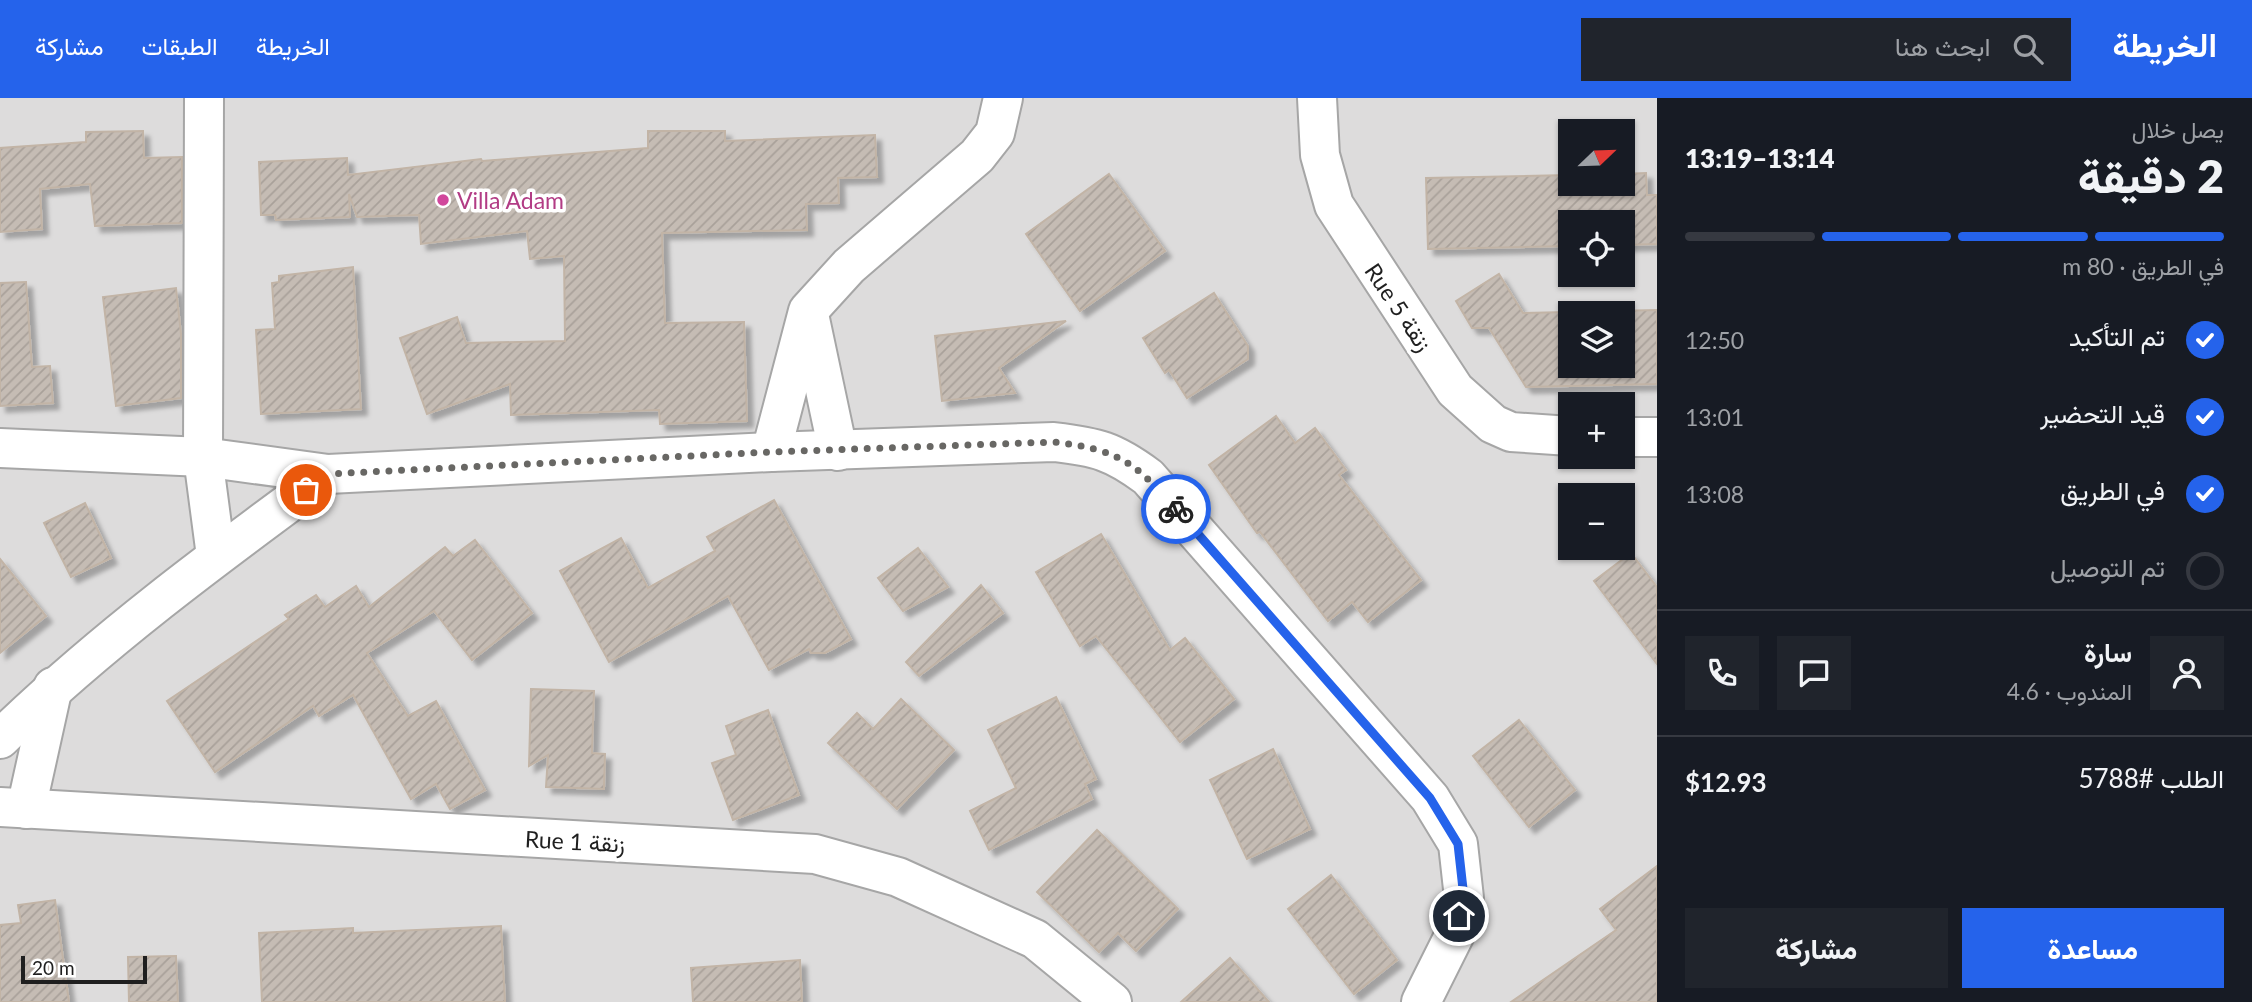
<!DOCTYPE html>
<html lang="ar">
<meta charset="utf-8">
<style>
:root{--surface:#171b24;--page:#20242c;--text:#f1f3f6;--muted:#9ea1a6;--line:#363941;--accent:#2563eb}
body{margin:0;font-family:Lato,Vazirmatn,sans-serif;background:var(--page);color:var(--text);direction:rtl;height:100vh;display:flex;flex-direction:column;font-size:26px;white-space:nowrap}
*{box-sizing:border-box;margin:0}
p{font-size:23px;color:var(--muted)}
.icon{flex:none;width:38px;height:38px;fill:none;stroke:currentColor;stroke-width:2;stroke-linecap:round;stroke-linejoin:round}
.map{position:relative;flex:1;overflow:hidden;direction:ltr}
.side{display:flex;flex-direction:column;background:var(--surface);width:595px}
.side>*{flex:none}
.needle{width:46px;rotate:67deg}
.tools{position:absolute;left:1558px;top:21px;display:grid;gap:14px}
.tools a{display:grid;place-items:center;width:77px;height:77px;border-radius:0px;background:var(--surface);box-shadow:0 2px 5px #0004;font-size:35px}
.scale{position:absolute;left:21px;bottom:18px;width:126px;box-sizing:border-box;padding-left:7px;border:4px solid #1f1f1f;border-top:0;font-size:19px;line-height:24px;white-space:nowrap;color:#1f1f1f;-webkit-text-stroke:5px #fff;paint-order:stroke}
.pin{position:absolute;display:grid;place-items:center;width:60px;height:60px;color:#fff;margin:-30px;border:4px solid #fff;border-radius:50%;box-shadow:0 2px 7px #0007}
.courier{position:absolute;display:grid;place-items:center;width:70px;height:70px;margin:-35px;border:5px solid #2563eb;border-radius:50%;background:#fff;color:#222;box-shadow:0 2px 9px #0007}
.headline em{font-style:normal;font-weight:800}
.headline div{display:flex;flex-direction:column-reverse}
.headline{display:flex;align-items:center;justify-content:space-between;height:119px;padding:0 28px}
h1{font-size:46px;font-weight:800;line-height:52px}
.bar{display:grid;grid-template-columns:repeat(4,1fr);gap:10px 7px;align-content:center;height:84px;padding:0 28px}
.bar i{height:9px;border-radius:5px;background:var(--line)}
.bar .selected{background:var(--accent)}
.bar p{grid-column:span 4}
.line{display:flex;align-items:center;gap:18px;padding:0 28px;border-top:2px solid var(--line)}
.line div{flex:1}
.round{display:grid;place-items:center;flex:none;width:74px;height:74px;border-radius:0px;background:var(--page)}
ol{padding:0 28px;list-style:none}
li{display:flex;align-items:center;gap:21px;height:77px}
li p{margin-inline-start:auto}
li .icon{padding:7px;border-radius:50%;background:var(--accent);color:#fff;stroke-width:4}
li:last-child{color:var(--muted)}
li i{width:38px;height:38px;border:4px solid var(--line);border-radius:50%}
.action{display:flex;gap:14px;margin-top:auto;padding:14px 28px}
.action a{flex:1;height:80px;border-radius:0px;background:var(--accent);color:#fff;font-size:28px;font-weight:800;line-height:80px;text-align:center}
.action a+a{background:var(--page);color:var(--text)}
header{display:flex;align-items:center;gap:42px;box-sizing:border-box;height:98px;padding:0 35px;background:var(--accent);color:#fff}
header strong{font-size:33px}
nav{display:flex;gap:38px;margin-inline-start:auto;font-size:24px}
.search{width:490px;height:63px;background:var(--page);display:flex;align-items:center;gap:18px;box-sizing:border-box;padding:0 24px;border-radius:0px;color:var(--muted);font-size:26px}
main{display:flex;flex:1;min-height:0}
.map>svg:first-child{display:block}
.residential{fill:#dddcdc;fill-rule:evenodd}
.building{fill:url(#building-hatch);stroke:#c2b4a6;stroke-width:2;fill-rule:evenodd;filter:url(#shadow)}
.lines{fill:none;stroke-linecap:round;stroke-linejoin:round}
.minor-casing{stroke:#a6a6a6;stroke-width:42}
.minor{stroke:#fff;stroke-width:38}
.done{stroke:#686764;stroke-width:7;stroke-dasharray:0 12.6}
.route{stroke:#2563eb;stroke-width:9}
.hotel-dot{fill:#d1479c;stroke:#fff;stroke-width:2.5}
.labels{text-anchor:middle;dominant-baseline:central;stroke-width:7;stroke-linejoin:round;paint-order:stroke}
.hotel-label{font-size:23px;fill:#b23c85;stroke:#fff;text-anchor:start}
.street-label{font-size:23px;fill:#1f1f1f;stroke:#fff}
</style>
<header>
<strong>الخريطة</strong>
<div class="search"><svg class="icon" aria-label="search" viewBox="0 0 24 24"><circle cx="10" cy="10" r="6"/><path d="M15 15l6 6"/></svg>ابحث هنا</div>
<nav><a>الخريطة</a><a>الطبقات</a><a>مشاركة</a></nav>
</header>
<main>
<section class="side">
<div class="headline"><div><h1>2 دقيقة</h1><p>يصل خلال</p></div><em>13:14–13:19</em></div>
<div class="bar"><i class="selected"></i><i class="selected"></i><i class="selected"></i><i></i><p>في الطريق · 80 m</p></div>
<ol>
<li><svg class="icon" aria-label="check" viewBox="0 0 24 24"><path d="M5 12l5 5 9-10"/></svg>تم التأكيد<p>12:50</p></li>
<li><svg class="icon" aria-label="check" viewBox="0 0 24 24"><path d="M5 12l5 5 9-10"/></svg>قيد التحضير<p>13:01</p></li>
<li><svg class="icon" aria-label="check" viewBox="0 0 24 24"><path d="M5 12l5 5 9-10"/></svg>في الطريق<p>13:08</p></li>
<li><i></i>تم التوصيل</li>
</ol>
<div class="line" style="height:126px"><a class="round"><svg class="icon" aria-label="person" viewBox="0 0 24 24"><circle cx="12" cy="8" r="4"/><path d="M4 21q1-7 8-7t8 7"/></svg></a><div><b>سارة</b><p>المندوب · 4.6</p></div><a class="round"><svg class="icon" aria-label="chat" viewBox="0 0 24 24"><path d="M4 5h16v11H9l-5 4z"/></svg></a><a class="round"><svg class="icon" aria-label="phone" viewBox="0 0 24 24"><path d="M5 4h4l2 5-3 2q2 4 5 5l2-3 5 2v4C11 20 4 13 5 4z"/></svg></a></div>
<div class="line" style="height:91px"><div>الطلب #5788</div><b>$12.93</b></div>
<div class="action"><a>مساعدة</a><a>مشاركة</a></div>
</section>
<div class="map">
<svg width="1657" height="904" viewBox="0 0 1657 904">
<defs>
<pattern id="building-hatch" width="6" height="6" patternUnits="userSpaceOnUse" patternTransform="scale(1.75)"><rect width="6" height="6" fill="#c5bcb4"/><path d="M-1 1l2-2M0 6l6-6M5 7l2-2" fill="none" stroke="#a9a19a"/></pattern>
<filter id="shadow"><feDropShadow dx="6" dy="6" stdDeviation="2" flood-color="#0004"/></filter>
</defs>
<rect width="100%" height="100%" fill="#f0ede5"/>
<path class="residential" d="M0 0H1657V904H0ZM1570 33H1622V86H1570ZM1570 124H1622V177H1570ZM1570 215H1622V268H1570ZM1570 306H1622V359H1570ZM1570 397H1622V450H1570Z"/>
<g class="building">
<path d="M143 33 144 60 182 59V125L95 128 90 86 40 91 42 131 0 134V50L86 44V34Z"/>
<path d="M648 33H725V43L875 37 877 79 838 80 839 105 806 106 807 132 662 135 665 225 744 224 747 323 660 326 659 312 511 317 510 286 427 316 400 240 457 219 466 245 565 243 564 158 530 161 527 133 421 146 419 117 357 119 349 96 350 119 276 122 275 117H261L259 64 347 60 348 77 481 61 482 63 648 50Z"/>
<path d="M1646 75 1647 97H1657V146L1622 147V124H1570V148L1428 151 1426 80 1570 77V86H1622V76Z"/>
<path d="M1109 76 1165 153 1080 213 1026 136Z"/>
<path d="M353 169 361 311 261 316 256 232 275 231 272 185 279 184V178Z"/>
<path d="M1499 176 1523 215 1657 212V286L1526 289 1489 230H1472L1456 203ZM1570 215H1622V268H1570Z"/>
<path d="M26 184 32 269 50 268 53 305 0 308V185Z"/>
<path d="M176 190 181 236V300L116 308 103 199Z"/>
<path d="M1214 195 1248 248V261L1187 300 1169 272 1165 275 1143 240Z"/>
<path d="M1066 223 999 270 1015 295 942 303 935 238Z"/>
<path d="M1276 318 1295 345 1315 330 1346 372 1339 377 1421 482 1368 524 1352 504 1328 523 1260 434 1257 435 1209 367Z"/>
<path d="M774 402 851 541 825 555H811L809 551 769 572 728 498 609 564 560 473 621 440 648 490 715 453 707 439Z"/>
<path d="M85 405 111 460 71 479 44 425Z"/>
<path d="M1101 436 1170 552 1185 540 1234 601 1180 644 1096 538 1080 548 1036 474Z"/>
<path d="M475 442 532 515 472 562 434 513 367 555 408 618 436 603 485 692 450 711 436 686 411 701 353 597 319 618 313 608 215 674 167 603 289 521 285 517 316 497 325 509 356 488 369 509 445 449 453 458Z"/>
<path d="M918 450 948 489 903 513 878 480Z"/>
<path d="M1631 455 1657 489V566L1594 483Z"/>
<path d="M0 461 46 518 0 555Z"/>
<path d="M981 487 1003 515 919 578 906 564Z"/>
<path d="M531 591 594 593 592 655 605 656 604 691 546 689 548 657 529 668Z"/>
<path d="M1056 599 1096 681 1085 686 1092 701 989 752 970 713 1016 690 988 632Z"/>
<path d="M901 601 954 652 897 711 828 645 857 615 873 631Z"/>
<path d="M768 612 799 697 733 722 712 665 736 657 726 628Z"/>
<path d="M1519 622 1575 692 1529 729 1473 658Z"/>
<path d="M1273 651 1310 731 1247 761 1210 682Z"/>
<path d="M1097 732 1178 811 1136 853 1118 835 1099 854 1037 794Z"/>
<path d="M1657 768V904H1511L1616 832 1600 811Z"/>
<path d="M1331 777 1397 862 1354 896 1288 811Z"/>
<path d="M55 802 69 904H0V827L21 825 18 807Z"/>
<path d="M501 828 505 904H262L259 835 353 830V835Z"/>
<path d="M176 858 178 904H129L128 859Z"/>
<path d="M1230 860 1269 904H1181Z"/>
<path d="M800 862 802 904H693L691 870Z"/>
</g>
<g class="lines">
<defs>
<g id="minor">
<path d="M204 0 203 359 216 458"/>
<path d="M1317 0 1320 57 1334 107 1455 292 1493 326 1511 334 1570 338"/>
<path d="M810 221 838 353"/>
<path d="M1622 339H1657"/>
<path d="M0 350 203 359 328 376 771 354 1054 344C1097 349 1113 353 1148 379L1430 700 1458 746 1464 800 1455 836 1421 904"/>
<path d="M771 354 808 213 849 168 977 58 995 35 1003 0"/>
<path d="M0 641C101 543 215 459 328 376"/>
<path d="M0 709 815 756 898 779 1035 841 1112 904"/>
<path d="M26 711 53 589"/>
</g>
</defs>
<use href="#minor" class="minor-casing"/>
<use href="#minor" class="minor"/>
</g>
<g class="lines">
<path class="done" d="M306 392 328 376 771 354 1055 344C1118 352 1134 363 1176 411"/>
<path class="route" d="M1176 411 1430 700 1458 746 1464 800 1459 818"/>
</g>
<circle class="hotel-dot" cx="443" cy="102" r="7"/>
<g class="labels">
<g class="hotel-label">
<text x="457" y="102">Villa Adam</text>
</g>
<g class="street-label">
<text transform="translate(1399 209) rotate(56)">Rue 5 زنقة</text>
<text transform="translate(575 743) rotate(3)">Rue 1 زنقة</text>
</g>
</g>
</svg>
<div class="tools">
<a><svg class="needle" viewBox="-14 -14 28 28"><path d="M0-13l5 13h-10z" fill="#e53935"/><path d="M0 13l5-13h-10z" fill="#9ea1a6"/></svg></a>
<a><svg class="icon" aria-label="locate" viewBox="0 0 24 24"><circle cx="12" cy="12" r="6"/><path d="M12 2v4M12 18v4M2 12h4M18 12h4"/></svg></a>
<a><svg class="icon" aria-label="layers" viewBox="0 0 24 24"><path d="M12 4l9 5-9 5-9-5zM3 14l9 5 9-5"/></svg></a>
<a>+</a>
<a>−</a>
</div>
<div class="scale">20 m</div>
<div class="pin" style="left:306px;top:392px;background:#ea580c"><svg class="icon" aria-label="bag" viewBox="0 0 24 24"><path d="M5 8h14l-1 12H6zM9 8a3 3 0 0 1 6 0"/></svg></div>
<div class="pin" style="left:1459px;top:818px;background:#1f2937"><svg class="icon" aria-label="home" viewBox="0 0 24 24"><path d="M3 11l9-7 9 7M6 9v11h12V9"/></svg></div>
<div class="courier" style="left:1176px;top:411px"><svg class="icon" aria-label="bike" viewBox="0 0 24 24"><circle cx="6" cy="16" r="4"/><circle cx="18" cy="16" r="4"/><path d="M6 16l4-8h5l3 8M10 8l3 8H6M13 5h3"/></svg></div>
</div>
</main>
